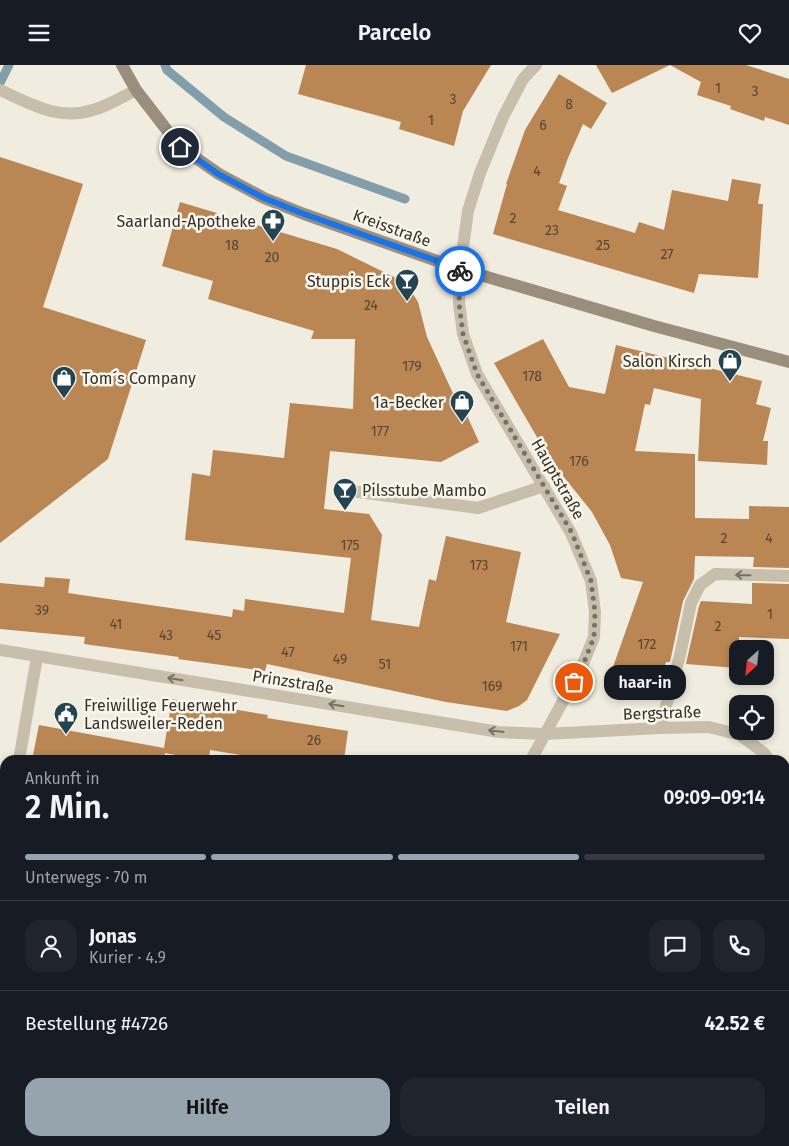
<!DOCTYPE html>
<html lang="de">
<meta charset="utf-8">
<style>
:root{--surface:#171b24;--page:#20242c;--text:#f1f3f6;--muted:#9ea1a6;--line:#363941;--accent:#95a4ad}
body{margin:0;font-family:"Fira Sans",sans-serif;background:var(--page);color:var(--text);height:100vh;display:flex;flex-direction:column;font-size:19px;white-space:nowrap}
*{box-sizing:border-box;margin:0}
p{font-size:16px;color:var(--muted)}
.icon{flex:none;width:28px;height:28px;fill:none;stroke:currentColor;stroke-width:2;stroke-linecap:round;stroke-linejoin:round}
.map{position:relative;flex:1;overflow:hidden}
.panel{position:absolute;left:0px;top:690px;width:790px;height:391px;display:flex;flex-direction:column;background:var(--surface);border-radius:15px 15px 0 0;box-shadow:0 2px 8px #0003}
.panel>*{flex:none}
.needle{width:32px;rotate:207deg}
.buttons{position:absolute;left:729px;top:575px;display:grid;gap:10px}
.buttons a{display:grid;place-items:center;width:45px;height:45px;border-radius:10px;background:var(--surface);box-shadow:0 2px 8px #0003;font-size:25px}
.pin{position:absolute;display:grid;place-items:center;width:42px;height:42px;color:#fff;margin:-21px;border:2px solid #fff;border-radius:50%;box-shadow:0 1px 5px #0007}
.courier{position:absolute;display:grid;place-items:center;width:50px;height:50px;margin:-25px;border:4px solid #1a73e8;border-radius:50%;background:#fff;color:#222;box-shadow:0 1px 6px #0007}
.bubble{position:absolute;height:35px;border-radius:15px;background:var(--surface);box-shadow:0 2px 8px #0003;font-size:16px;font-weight:600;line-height:35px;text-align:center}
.overview em{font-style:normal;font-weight:600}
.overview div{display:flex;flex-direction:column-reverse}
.overview{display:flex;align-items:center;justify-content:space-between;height:85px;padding:0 25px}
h1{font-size:32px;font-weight:600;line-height:38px}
.bar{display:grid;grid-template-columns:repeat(4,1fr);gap:8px 5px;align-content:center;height:60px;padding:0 25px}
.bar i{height:6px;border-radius:4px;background:var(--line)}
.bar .active{background:var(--accent)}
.bar p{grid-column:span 4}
.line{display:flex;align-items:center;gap:12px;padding:0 25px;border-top:1px solid var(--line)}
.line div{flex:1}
.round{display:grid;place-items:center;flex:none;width:52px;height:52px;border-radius:15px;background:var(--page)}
.cta{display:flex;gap:10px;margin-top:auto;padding:10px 25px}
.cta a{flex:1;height:58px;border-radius:15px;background:var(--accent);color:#111;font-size:20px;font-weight:600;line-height:58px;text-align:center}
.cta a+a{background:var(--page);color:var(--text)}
header{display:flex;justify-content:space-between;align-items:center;height:65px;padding:0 25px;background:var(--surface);font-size:22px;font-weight:600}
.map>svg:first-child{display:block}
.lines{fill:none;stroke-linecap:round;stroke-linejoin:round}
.stream{stroke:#819eaa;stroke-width:9}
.building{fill:#b98654}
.service{stroke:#c7bfac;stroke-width:12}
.minor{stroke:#c7bfac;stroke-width:12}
.tertiary{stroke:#c7bfac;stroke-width:12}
.secondary{stroke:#9a8f7d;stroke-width:12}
.oneway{stroke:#777164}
.done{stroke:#777269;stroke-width:5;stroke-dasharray:0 9}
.route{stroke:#1a73e8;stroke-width:6}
.labels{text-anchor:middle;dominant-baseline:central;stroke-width:5;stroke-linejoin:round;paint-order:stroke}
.number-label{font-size:14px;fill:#574634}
.poi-label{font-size:16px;fill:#36312a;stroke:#f8f5eb;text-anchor:end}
.street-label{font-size:16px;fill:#36312a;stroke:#f8f5eb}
</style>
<header><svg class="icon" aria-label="menu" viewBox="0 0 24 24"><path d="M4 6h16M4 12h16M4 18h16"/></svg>Parcelo<svg class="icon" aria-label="heart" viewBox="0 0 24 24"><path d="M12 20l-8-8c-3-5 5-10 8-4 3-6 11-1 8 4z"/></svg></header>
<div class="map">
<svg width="789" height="1081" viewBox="0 0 789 1081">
<rect width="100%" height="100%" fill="#f0ecdf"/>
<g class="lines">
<g class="stream">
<path d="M165 0 167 5 224 52 286 91 405 134"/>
<path d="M0 18 9 0"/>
</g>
</g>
<g class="building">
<path d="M306 0H491L463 46 454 81 399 64 401 57 298 29Z"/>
<path d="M596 0H746L789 14V60L765 52 764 56 730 44 731 41 697 30 701 17 670 0 612 28Z"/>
<path d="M559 9 607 38 591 64 583 59 568 93 559 118 567 121 558 145 635 168 639 157 664 165 672 125 728 136 732 114 761 119 758 139H763L758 213 699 209 694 228 493 169 507 119H506L525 65Z"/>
<path d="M0 92 83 119 43 242 146 275 108 394 0 478Z"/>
<path d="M180 137 337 184 406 218 418 237 427 272 456 335 459 333 479 377 441 397 330 386 324 444 369 449 382 470 371 555 419 562 429 514 436 516 446 471 521 487 506 557 560 569 527 635 519 641 507 646 446 637 267 599 265 606 178 594 179 592 84 579 85 572 0 564V518L44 522 45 512 70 514 68 528 232 552 233 544 244 546 245 534 344 548 351 493 185 475 192 408 210 411 213 385 284 393 290 338 353 344 355 274H311L314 266 208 234 213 216 162 201Z"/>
<path d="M543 274 569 322 605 329 616 280 762 316 756 339 771 343 763 376H768L767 400 698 396 701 334 654 323 650 340 645 339 635 386 695 389V453L749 454V441L789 442V503L753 502 754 492 695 491 694 514 683 536 670 597H666L659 618 613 602 643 517 621 513 610 480 592 447 539 381 541 379 494 298Z"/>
<path d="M752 518 789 519V574L739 572 737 603 686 599 699 541 701 536 752 539Z"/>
<path d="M172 634 268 650 267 653 348 666 344 695H271L210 685 209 695H202L165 688 164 695H32L39 660 164 683Z"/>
</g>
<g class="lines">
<g class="service">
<path d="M351 426 478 443 544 421"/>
<path d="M503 1081 505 1076"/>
</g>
<g class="minor">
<path d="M0 25C31 39 59 56 93 45 108 41 122 32 136 25"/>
<path d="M460 204 468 146 480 108 503 52 523 14 536 0"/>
<path d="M0 585 499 667 545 669 660 663 709 662 740 670 764 688 769 695"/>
<path d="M660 663 680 590 691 538 700 520 715 509 789 511"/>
<path d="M19 695 37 592"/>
<path d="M785 718 789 723"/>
<path d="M0 798 5 770"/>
<path d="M0 852H5"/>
<path d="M785 972 789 971"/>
<path d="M709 1076 711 1081"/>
</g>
<g class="tertiary">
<path d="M460 204 459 238 463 269 477 309 571 468 591 516 595 547 594 572 583 599 531 695"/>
<path d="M383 1081 384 1076"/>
</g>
<path class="secondary" d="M122 0 136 25 180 82 219 109 264 133 304 149 460 204 654 261 789 297"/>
</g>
<defs><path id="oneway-shaft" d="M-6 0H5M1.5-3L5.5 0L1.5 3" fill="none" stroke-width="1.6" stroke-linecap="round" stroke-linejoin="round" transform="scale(1.25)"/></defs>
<g class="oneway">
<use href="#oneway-shaft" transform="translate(743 510) rotate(-179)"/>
<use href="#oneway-shaft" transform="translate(175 614) rotate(-171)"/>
<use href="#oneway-shaft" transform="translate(336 640) rotate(-171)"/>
<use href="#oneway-shaft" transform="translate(496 666) rotate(-173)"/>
</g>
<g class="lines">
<path class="done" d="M460 206 459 238 463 269 477 309 572 468 591 516 595 547 594 572 583 600 574 617"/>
<path class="route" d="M180 82 218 109 264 133 304 149 460 204V206"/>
</g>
<defs>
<symbol id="pharmacy-pin" viewBox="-11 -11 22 30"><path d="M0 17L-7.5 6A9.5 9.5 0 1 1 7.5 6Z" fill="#244453" stroke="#f8f5eb"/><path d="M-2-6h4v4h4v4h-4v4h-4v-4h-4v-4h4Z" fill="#fff"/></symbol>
<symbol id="bar-pin" viewBox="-11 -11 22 30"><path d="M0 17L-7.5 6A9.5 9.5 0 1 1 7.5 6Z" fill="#244453" stroke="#f8f5eb"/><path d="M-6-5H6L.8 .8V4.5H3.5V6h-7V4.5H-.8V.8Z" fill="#fff"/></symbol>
<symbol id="shop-pin" viewBox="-11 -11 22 30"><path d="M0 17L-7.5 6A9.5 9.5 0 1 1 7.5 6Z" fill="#244453" stroke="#f8f5eb"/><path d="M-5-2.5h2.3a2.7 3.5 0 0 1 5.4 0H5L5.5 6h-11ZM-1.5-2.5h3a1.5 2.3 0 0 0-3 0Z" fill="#fff"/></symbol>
<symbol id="civic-pin" viewBox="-11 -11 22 30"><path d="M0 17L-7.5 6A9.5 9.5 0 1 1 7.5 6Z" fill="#244453" stroke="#f8f5eb"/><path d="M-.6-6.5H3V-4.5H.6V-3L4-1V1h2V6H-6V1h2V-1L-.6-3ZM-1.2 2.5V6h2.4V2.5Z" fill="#fff"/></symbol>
</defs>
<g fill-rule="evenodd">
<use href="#pharmacy-pin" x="259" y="142" width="28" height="38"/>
<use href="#bar-pin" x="393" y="202" width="28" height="38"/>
<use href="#shop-pin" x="716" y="282" width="28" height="38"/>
<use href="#shop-pin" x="50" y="299" width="28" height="38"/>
<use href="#shop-pin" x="448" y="323" width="28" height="38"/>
<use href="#bar-pin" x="331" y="411" width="28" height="38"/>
<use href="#civic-pin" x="52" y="635" width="28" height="38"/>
</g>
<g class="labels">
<g class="number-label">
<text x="718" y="23">1</text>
<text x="755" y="26">3</text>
<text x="453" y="34">3</text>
<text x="569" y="39">8</text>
<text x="431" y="55">1</text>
<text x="543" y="60">6</text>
<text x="537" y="106">4</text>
<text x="513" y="153">2</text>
<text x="552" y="165">23</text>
<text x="232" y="180">18</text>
<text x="603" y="180">25</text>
<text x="667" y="189">27</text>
<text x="272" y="192">20</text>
<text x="371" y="240">24</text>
<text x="412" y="301">179</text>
<text x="532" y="311">178</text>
<text x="380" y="366">177</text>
<text x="579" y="396">176</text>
<text x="724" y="473">2</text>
<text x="769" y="473">4</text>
<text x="350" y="480">175</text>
<text x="479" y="500">173</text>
<text x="42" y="545">39</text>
<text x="770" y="549">1</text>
<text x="116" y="559">41</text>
<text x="718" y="561">2</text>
<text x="166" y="570">43</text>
<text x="214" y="570">45</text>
<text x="647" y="579">172</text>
<text x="519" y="581">171</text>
<text x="288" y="587">47</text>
<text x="340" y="594">49</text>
<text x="385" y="599">51</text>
<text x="492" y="621">169</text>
<text x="314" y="675">26</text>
</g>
<g class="poi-label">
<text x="256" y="156">Saarland-Apotheke</text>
<text x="390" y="216">Stuppis Eck</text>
<text x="712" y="296">Salon Kirsch</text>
<text x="82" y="313" text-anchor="start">Tom´s Company</text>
<text x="444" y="337">1a-Becker</text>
<text x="362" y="425" text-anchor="start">Pilsstube Mambo</text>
<text x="84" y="640" text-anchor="start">Freiwillige Feuerwehr<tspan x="84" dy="18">Landsweiler-Reden</tspan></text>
</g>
<g class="street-label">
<text transform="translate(392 163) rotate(20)">Kreisstraße</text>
<text transform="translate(558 414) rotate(60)">Hauptstraße</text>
<text transform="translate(293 617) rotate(9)">Prinzstraße</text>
<text transform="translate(662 648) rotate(-2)">Bergstraße</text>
</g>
</g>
</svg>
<div class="buttons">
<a><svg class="needle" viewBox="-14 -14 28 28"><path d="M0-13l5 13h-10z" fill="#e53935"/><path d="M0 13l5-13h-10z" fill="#9ea1a6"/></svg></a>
<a><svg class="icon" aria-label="locate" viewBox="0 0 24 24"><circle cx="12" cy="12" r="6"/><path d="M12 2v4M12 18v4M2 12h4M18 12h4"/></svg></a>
</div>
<div class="pin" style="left:574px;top:617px;background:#ea580c"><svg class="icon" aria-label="bag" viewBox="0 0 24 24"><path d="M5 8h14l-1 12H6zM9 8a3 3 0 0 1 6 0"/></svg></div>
<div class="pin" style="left:180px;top:82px;background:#1f2937"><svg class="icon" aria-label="home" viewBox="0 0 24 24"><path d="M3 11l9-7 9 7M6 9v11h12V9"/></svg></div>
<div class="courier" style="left:460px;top:206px"><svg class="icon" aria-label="bike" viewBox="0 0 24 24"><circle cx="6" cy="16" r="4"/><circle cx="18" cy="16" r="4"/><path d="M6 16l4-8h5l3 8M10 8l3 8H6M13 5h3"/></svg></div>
<div class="bubble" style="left:604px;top:600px;width:82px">haar-in</div>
<section class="panel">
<div class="overview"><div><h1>2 Min.</h1><p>Ankunft in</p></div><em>09:09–09:14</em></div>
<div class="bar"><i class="active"></i><i class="active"></i><i class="active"></i><i></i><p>Unterwegs · 70 m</p></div>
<div class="line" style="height:90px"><a class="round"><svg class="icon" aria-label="person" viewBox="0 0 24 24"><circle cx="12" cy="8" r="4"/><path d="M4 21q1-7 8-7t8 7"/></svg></a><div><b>Jonas</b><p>Kurier · 4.9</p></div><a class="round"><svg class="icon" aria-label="chat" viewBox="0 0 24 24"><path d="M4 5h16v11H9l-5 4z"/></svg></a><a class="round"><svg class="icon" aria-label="phone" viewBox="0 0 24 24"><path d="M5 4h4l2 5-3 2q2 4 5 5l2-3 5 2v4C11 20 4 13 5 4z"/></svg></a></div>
<div class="line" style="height:65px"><div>Bestellung #4726</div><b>42.52 €</b></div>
<div class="cta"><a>Hilfe</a><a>Teilen</a></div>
</section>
</div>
